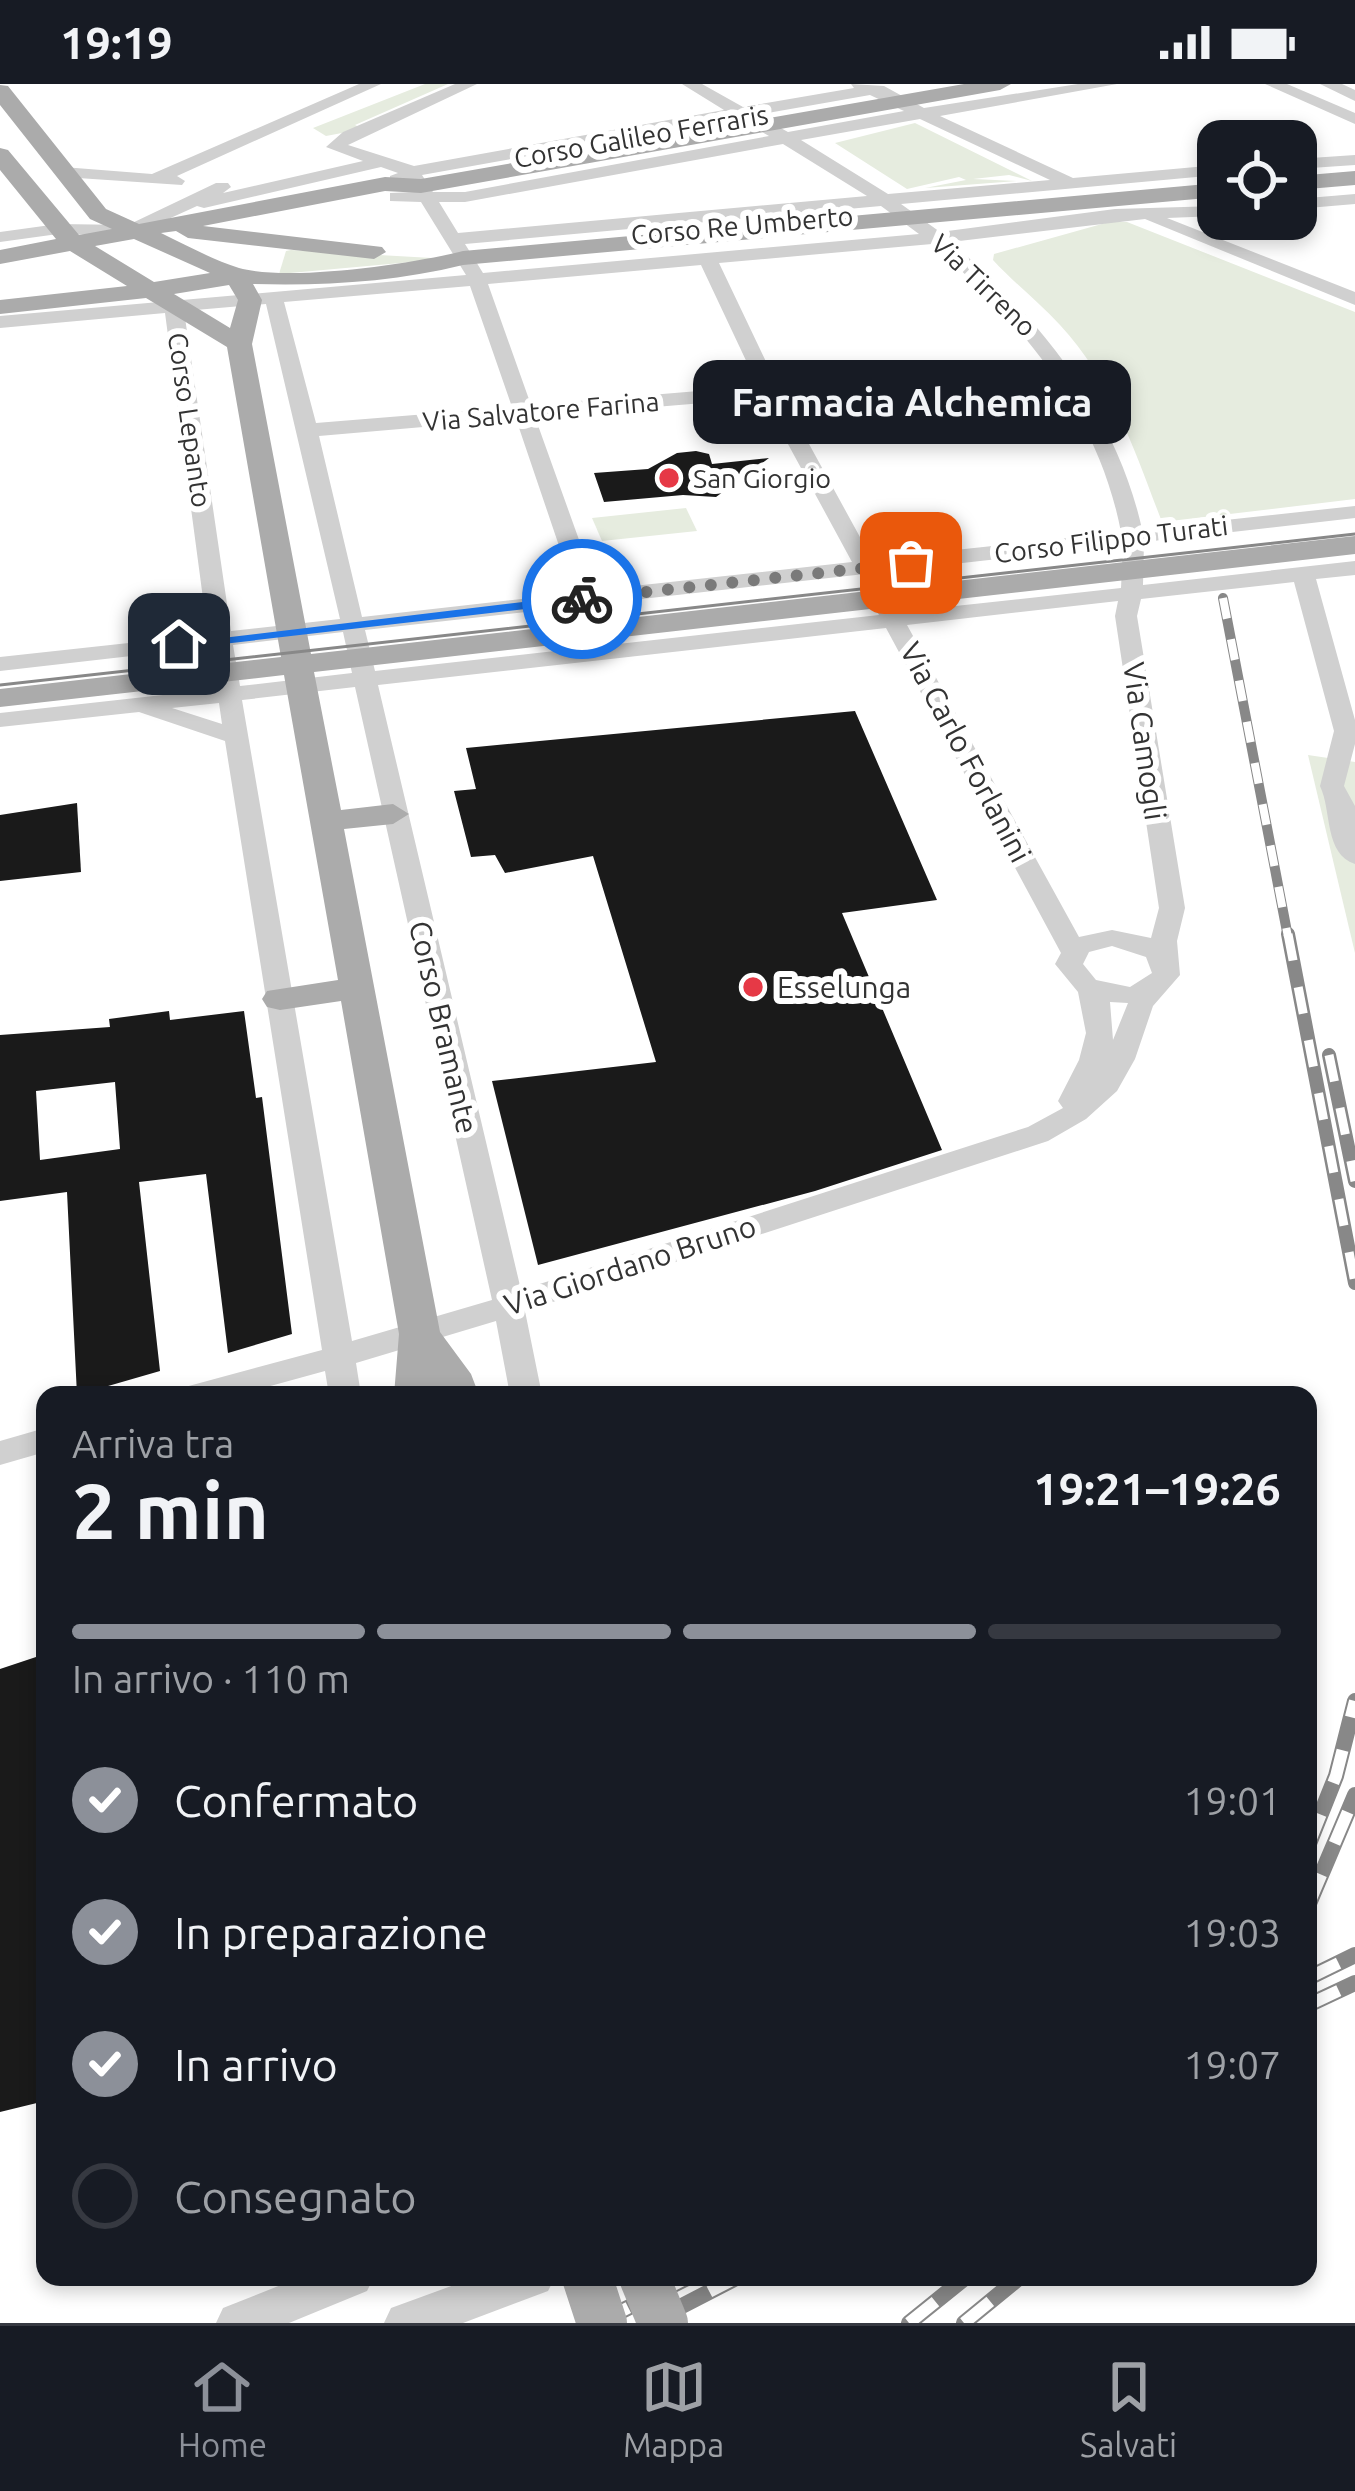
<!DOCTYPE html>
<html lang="it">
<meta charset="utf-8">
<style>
:root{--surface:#171b24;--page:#242831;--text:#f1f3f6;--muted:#9ea1a6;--line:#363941;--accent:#8c9099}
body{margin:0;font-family:Ubuntu,sans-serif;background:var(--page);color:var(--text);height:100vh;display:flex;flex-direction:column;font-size:45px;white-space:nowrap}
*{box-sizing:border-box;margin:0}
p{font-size:39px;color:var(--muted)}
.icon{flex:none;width:66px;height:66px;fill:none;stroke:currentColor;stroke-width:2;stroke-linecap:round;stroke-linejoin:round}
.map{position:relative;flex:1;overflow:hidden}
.sheet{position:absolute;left:36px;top:1302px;width:1281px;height:900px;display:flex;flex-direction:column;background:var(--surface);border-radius:24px;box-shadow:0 6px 18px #0003}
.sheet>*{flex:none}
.controls{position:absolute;left:1197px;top:36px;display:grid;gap:24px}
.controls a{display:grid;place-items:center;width:120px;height:120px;border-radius:24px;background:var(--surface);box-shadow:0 6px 18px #0003;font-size:60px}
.pin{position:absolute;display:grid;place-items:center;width:102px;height:102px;color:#fff;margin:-51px;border-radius:24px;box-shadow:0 6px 18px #0006}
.courier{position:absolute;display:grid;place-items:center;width:120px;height:120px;margin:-60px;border:9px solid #1a73e8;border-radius:50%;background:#fff;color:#222;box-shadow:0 3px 15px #0007}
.bubble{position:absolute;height:84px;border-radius:24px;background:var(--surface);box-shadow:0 6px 18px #0003;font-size:39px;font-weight:700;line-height:84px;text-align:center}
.headline em{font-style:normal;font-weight:700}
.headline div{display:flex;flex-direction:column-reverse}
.headline{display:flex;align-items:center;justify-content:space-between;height:204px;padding:0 36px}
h1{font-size:78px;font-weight:700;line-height:90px}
.bar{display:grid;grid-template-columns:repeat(4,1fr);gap:18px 12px;align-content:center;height:144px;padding:0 36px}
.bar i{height:15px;border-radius:9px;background:var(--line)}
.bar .active{background:var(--accent)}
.bar p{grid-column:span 4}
ol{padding:0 36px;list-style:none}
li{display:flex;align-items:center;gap:36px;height:132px}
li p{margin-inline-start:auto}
li .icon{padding:12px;border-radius:50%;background:var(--accent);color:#fff;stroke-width:4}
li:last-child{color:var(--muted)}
li i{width:66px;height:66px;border:6px solid var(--line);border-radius:50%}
.status{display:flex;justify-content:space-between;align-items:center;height:84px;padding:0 60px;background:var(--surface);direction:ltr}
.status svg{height:33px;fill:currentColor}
.tabs{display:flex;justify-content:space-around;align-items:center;height:168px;border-top:3px solid var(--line);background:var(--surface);font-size:33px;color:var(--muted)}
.tabs a{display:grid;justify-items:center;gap:6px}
.tabs .active{color:var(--accent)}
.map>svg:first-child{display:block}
.green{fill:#e6ecdf}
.building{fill:#1a1a1a;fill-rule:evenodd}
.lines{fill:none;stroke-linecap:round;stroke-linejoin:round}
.minor{fill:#d0d0d0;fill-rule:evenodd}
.major{fill:#ababab;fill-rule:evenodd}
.tram{stroke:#888;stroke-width:3}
.rail-far2-casing{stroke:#888;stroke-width:10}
.rail-far1-casing{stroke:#888;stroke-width:14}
.rail-casing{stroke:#888;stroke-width:16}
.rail-far2{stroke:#fff;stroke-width:8;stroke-dasharray:21;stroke-linecap:butt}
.rail-far1{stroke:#fff;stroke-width:9;stroke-dasharray:27;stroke-linecap:butt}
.rail{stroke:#fff;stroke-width:12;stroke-dasharray:34;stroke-linecap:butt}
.major-bridge{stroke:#ababab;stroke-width:50}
.route{fill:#1a73e8}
.done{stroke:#7a7a7a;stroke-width:12;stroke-dasharray:0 21.6}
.poi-dot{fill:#e63946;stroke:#fff;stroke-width:4.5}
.labels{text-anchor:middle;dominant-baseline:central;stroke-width:12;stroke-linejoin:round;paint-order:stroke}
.far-street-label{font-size:27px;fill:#333;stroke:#fff}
.far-poi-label{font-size:27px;fill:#333;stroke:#fff;text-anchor:start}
.street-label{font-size:30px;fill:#333;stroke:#fff}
.poi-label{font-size:30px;fill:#333;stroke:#fff;text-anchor:start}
</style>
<div class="status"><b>19:19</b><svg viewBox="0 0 49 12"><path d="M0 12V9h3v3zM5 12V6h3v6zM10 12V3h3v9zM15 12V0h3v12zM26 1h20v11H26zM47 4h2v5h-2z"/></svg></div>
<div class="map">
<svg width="1355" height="2239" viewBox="0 0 1355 2239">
<rect width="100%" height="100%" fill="#fff"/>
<g class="green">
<path d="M425 0H448L355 41 363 45 326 52 313 44Z"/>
<path d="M915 39 1032 97 1009 91 973 95 1017 97 925 104 966 96 959 93 907 105 835 59Z"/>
<path d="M1109 138H1127L1355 228V415L1162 438C1135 368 1113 298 1060 241 1039 218 1014 199 993 176L994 170Z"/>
<path d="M291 166 432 174 434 176 279 190 286 167Z"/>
<path d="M686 424 697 447 602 457 592 434Z"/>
<path d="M1308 671 1355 678V869Z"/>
</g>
<g class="building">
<path d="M696 367 709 370 712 380 769 374 716 413 683 411 604 418 594 389 648 385 677 369Z"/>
<path d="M855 627 937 816 842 829 942 1066 815 1107 538 1181 492 997 656 978 593 772 505 789 495 771 471 773 454 707 476 705 466 664Z"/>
<path d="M77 719 81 788 0 797V731Z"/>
<path d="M169 927 170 936 244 927 256 1014 262 1013 292 1250 228 1269 206 1090 139 1098 160 1287 77 1311 67 1108 0 1117V951L110 943 109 935ZM115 998 120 1065 40 1076 36 1007Z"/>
<path d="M45 1570V2017L0 2028V1585Z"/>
</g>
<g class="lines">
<g class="minor">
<path d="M359 0H381L177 92 185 97 182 101 63 93 54 88 63 83 152 90Z"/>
<path d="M455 0H477L348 61 414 82 724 26 682 0H702L743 23 854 4 851 0 884 2 924 24 1078 0H1117L940 32 1073 94 1218 81V91L901 120 940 148 1115 125 1218 122V132L1167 134 1355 208V221L1145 135 951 158C1040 235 1116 328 1142 445L1355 422V434L1144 458 1143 501 1355 477V491L1316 495 1355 636V660L1344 702 1355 722V780C1324 770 1332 727 1320 702L1334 647 1294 498 1141 515 1137 532 1185 824 1177 857 1180 891 1153 922 1135 975 1117 1007 1086 1035 1048 1057 525 1227 542 1311H510L496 1237 356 1279 361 1311H329L325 1287 238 1311H180L185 1303 322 1266 225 657 139 628 0 643V629L217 605 210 563 0 587V573L147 557 158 538 204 522 165 229 0 244V232L466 191 421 118 390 117V109L415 108 408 97 390 100V92L398 89 381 83 204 124 197 122 131 152 58 150 0 158V148L58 140 128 141 216 99H228L231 103 223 109 363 77 326 63 343 48ZM870 11 904 27 788 48 757 31ZM738 34 769 52 465 108H433L422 91ZM920 35 1050 96 888 110 801 56ZM783 60 867 112 458 149 439 118H465ZM881 122 919 150 483 189 465 160ZM932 160C1021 238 1098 328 1121 448L872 475 780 307 719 179ZM701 181 758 302 531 321 488 200ZM470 202 512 323 316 339 284 218ZM266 220 340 535 231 547 184 227ZM763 314 852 478 597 506 535 333ZM516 335 575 509 362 533 319 352ZM1123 461 1121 504 900 528 887 518 876 525 879 531 375 587 365 546ZM1118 517 1115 532 1159 824 1151 854 1112 846 1079 853 907 541ZM206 536 208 550 172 554 175 548ZM886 544 1061 869 1055 880 1078 908 1086 949 1079 976 1058 1017 1063 1024 1028 1043 521 1206 378 601ZM343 548 352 589 240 602 233 561ZM355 603 492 1216 352 1257 242 616ZM219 619 222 640 172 624ZM1112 862 1146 873 1152 889 1130 903 1096 896 1083 880 1089 868ZM1110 918 1128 919 1113 956Z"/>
<path d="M1265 0H1287L1355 29V40Z"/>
<path d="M1320 0H1342L1355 6V17Z"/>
<path d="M1355 71V81L1296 85V75Z"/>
<path d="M1355 110V120L1296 125V115Z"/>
<path d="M45 1344V1368L0 1381V1357Z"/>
<path d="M301 2193H374L367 2207 289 2239H216L223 2224Z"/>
<path d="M476 2193H555L548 2207 463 2239H384L391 2224Z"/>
</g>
<g class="major">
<path d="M964 0H1011L1000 6 421 109 385 107 203 142 382 163 386 168 374 175 188 154 176 147 161 149C186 161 213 176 239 184 289 198 412 180 463 167L1218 99V113L463 181C395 198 323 202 253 200L262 216 252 260 311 570 1355 452V470L314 588 341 726 393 720 409 730 393 740 344 745 440 1248 471 1290 479 1311H437L436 1307V1311H394L399 1250 341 917 280 926 267 923 262 915 267 907 338 896 284 591 0 623V605L281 573 227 263 146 214 0 230V216L127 202 70 167 0 180V166L56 155 0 86V64L8 66 79 151 112 145 90 135 0 21V1L8 2 106 125 139 140 385 93 421 95ZM134 155 210 189 154 198 95 162ZM229 201 238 216 230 244 174 210Z"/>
<path d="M1355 87V101L1296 106V92Z"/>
</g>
<path class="tram" d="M0 601 1355 450"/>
<defs>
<path id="rail-far2" d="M1223 514 1288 853"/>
<g id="rail-far1">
<path d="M1288 850 1355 1199"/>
<path d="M1329 971 1355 1097"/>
</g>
<g id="rail">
<path d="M1308 1762 1336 1692 1355 1617"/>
<path d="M1308 1822 1355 1711"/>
<path d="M1308 1894 1355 1871"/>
<path d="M1308 1921 1355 1899"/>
<path d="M598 2239 689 2193"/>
<path d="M649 2239 738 2193"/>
<path d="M909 2239 966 2193"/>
<path d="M964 2239 1020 2193"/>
</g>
</defs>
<use href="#rail-far2" class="rail-far2-casing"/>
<use href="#rail-far1" class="rail-far1-casing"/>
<use href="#rail" class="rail-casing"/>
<use href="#rail-far2" class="rail-far2"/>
<use href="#rail-far1" class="rail-far1"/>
<use href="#rail" class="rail"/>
<g class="major-bridge">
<path d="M587 2193 602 2239"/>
<path d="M644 2193 663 2239"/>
</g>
</g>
<path class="route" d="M582 511 587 518 179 565 172 560Z"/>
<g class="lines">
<path class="done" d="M582 515 911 479"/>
</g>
<g class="poi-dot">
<circle cx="669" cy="394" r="12"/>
<circle cx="753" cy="903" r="12"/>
</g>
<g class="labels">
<g class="far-street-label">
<text transform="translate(641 52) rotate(-10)">Corso Galileo Ferraris</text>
<text transform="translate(742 141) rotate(-5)">Corso Re Umberto</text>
<text transform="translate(984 201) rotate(44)">Via Tirreno</text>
<text transform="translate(541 327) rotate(-5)">Via Salvatore Farina</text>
<text transform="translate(190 336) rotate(82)">Corso Lepanto</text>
<text transform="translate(1111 455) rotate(-7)">Corso Filippo Turati</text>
</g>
<g class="far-poi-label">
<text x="693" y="394">San Giorgio</text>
</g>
<g class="street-label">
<text transform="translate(1145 657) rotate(82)">Via Camogli</text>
<text transform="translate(966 668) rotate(62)">Via Carlo Forlanini</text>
<text transform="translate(444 943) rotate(77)">Corso Bramante</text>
<text transform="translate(630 1181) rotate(-18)">Via Giordano Bruno</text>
</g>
<g class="poi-label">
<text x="777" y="903">Esselunga</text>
</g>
</g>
</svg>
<div class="controls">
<a><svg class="icon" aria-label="locate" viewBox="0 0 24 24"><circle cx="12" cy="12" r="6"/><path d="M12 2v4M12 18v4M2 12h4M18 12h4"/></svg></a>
</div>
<div class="pin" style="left:911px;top:479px;background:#ea580c"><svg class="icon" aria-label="bag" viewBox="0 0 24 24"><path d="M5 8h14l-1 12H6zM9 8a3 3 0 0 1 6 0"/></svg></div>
<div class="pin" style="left:179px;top:560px;background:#1f2937"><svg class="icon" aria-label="home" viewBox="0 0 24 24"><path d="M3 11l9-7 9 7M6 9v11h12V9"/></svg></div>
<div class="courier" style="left:582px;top:515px"><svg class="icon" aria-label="bike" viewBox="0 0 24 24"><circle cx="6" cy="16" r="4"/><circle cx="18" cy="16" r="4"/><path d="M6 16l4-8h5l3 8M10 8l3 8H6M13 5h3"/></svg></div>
<div class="bubble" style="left:693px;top:276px;width:438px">Farmacia Alchemica</div>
<section class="sheet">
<div class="headline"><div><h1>2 min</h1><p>Arriva tra</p></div><em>19:21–19:26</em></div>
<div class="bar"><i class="active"></i><i class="active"></i><i class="active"></i><i></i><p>In arrivo · 110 m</p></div>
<ol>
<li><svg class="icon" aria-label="check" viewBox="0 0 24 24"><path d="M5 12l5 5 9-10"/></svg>Confermato<p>19:01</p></li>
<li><svg class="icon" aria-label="check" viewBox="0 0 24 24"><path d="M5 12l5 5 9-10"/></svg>In preparazione<p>19:03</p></li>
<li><svg class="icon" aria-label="check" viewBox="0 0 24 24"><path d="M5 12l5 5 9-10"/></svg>In arrivo<p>19:07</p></li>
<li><i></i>Consegnato</li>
</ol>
</section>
</div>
<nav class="tabs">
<a class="active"><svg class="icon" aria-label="home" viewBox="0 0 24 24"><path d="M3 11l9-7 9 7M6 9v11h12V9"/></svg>Home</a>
<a><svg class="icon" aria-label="map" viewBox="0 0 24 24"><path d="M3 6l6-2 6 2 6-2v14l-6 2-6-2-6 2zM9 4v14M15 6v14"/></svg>Mappa</a>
<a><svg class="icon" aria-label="saved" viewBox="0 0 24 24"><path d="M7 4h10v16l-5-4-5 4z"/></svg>Salvati</a>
</nav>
